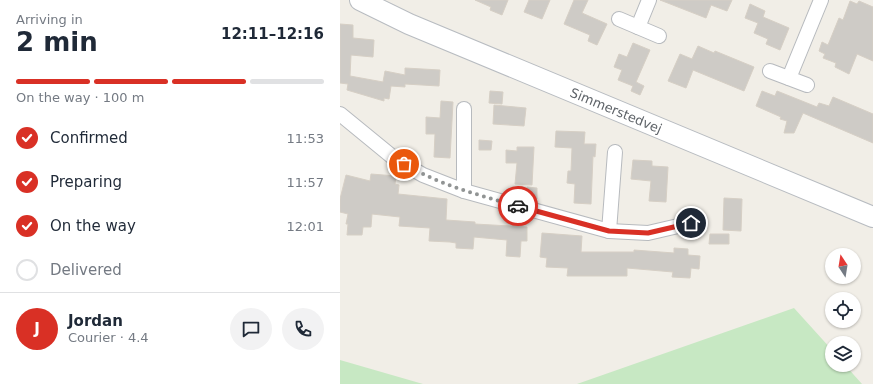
<!DOCTYPE html>
<meta charset="utf-8">
<style>
:root{--surface:#fff;--page:#f2f2f3;--text:#1f2937;--muted:#747a83;--line:#e0e1e3;--accent:#d93025}
body{margin:0;font-family:"DejaVu Sans",sans-serif;background:var(--page);color:var(--text);height:100vh;display:flex;flex-direction:column;font-size:15px;white-space:nowrap}
*{box-sizing:border-box;margin:0}
p{font-size:13px;color:var(--muted)}
.icon{flex:none;width:22px;height:22px;fill:none;stroke:currentColor;stroke-width:2;stroke-linecap:round;stroke-linejoin:round}
.map{position:relative;flex:1;overflow:hidden}
.panel{display:flex;flex-direction:column;background:var(--surface);width:340px}
.panel>*{flex:none}
.needle{width:26px;rotate:348deg}
.controls{position:absolute;left:485px;top:248px;display:grid;gap:8px}
.controls a{display:grid;place-items:center;width:36px;height:36px;border-radius:50%;background:var(--surface);box-shadow:0 1px 3px #0004;font-size:20px}
.pin{position:absolute;display:grid;place-items:center;width:34px;height:34px;color:#fff;margin:-17px;border:2px solid #fff;border-radius:50%;box-shadow:0 1px 4px #0007}
.courier{position:absolute;display:grid;place-items:center;width:40px;height:40px;margin:-20px;border:3px solid #d93025;border-radius:50%;background:#fff;color:#222;box-shadow:0 1px 5px #0007}
.summary em{font-style:normal;font-weight:700}
.summary div{display:flex;flex-direction:column-reverse}
.summary{display:flex;align-items:center;justify-content:space-between;height:68px;padding:0 16px}
h1{font-size:26px;font-weight:700;line-height:30px}
.bar{display:grid;grid-template-columns:repeat(4,1fr);gap:6px 4px;align-content:center;height:48px;padding:0 16px}
.bar i{height:5px;border-radius:3px;background:var(--line)}
.bar .on{background:var(--accent)}
.bar p{grid-column:span 4}
.line{display:flex;align-items:center;gap:10px;padding:0 16px;border-top:1px solid var(--line)}
.line div{flex:1}
.round{display:grid;place-items:center;flex:none;width:42px;height:42px;border-radius:21px;background:var(--page)}
ol{padding:0 16px;list-style:none}
li{display:flex;align-items:center;gap:12px;height:44px}
li p{margin-inline-start:auto}
li .icon{padding:4px;border-radius:50%;background:var(--accent);color:#fff;stroke-width:4}
li:last-child{color:var(--muted)}
li i{width:22px;height:22px;border:2px solid var(--line);border-radius:50%}
main{display:flex;flex:1;min-height:0}
.map>svg:first-child{display:block}
.green{fill:#c7e8c3}
.building{fill:#cecbc6;stroke:#d6cfc5}
.lines{fill:none;stroke-linecap:round;stroke-linejoin:round}
.street-casing{stroke:#b7babe;stroke-width:16}
.secondary-casing{stroke:#b8bcc1;stroke-width:22}
.street{stroke:#fff;stroke-width:14}
.secondary{stroke:#fff;stroke-width:20}
.done{stroke:#919494;stroke-width:4;stroke-dasharray:0 7.2}
.route{stroke:#d93025;stroke-width:5}
.labels{text-anchor:middle;dominant-baseline:central;stroke-width:3.5;stroke-linejoin:round;paint-order:stroke}
.street-label{font-size:13px;fill:#5e6368;stroke:#fff}
</style>
<main>
<section class="panel">
<div class="summary"><div><h1>2 min</h1><p>Arriving in</p></div><em>12:11–12:16</em></div>
<div class="bar"><i class="on"></i><i class="on"></i><i class="on"></i><i></i><p>On the way · 100 m</p></div>
<ol>
<li><svg class="icon" aria-label="check" viewBox="0 0 24 24"><path d="M5 12l5 5 9-10"/></svg>Confirmed<p>11:53</p></li>
<li><svg class="icon" aria-label="check" viewBox="0 0 24 24"><path d="M5 12l5 5 9-10"/></svg>Preparing<p>11:57</p></li>
<li><svg class="icon" aria-label="check" viewBox="0 0 24 24"><path d="M5 12l5 5 9-10"/></svg>On the way<p>12:01</p></li>
<li><i></i>Delivered</li>
</ol>
<div class="line" style="height:72px"><b class="round" style="background:var(--accent);color:#fff">J</b><div><b>Jordan</b><p>Courier · 4.4</p></div><a class="round"><svg class="icon" aria-label="chat" viewBox="0 0 24 24"><path d="M4 5h16v11H9l-5 4z"/></svg></a><a class="round"><svg class="icon" aria-label="phone" viewBox="0 0 24 24"><path d="M5 4h4l2 5-3 2q2 4 5 5l2-3 5 2v4C11 20 4 13 5 4z"/></svg></a></div>
</section>
<div class="map">
<svg width="533" height="384" viewBox="0 0 533 384">
<rect width="100%" height="100%" fill="#f1eee7"/>
<g class="green">
<path d="M454 308 492 350V365H505L522 384H237Z"/>
<path d="M0 360 83 384H0Z"/>
</g>
<g class="building">
<path d="M135 0H168L162 15 150 10 151 7Z"/>
<path d="M189 0H210L202 19 184 12Z"/>
<path d="M234 0H248L242 13 267 24 257 45 248 41 250 35 224 24Z"/>
<path d="M320 0H392L387 11 371 5 366 18Z"/>
<path d="M510 1 517 4 519 1 533 7V61L517 54 509 74 495 67 496 63 483 58 485 54 479 51 482 42 488 45 499 18 503 20Z"/>
<path d="M410 4 425 11 423 17 449 28 440 50 426 44 428 39 414 33 418 23 405 18Z"/>
<path d="M0 24 13 25V38L34 40 33 57 11 55 10 76 43 82 45 71 65 75V68L100 70 99 86 65 84V87L51 86 49 99 44 98V101L7 90 8 84 0 83Z"/>
<path d="M293 43 310 50 296 82 304 86 300 95 291 91 293 86 278 80 282 70 274 67 279 54 287 57Z"/>
<path d="M358 46 374 53 375 51 414 67 404 91 353 70 346 88 328 81 340 54 352 59Z"/>
<path d="M150 91 163 92 162 104 149 103Z"/>
<path d="M422 91 435 96 437 91 477 107 479 103 489 106 493 97 533 114V143L463 113 454 133H444L447 121 440 119 441 117 416 106Z"/>
<path d="M101 101 113 102 110 158 94 157 95 134H86V117L100 118Z"/>
<path d="M154 105 186 108 184 126 153 124Z"/>
<path d="M216 131 245 132 244 144H256L255 157 253 156 251 204 234 203 235 184 227 183 228 171H231L232 148 215 147Z"/>
<path d="M139 140 152 141 151 150H139Z"/>
<path d="M177 147H194L192 185 175 184 177 163H166V150L177 151Z"/>
<path d="M293 160 312 161V166L328 167 326 202 309 201 311 181 291 179Z"/>
<path d="M31 174 56 176 55 184 59 185 58 194 107 199 106 220 135 222V224L187 227V241H181L180 257 166 256 167 240 134 237 133 249 116 248V243L110 242 89 241 90 228 59 226 60 217 32 214 31 227H23L22 235H7L8 224H6L8 214 0 212V199L6 175 30 181Z"/>
<path d="M187 187 197 188V199H186Z"/>
<path d="M384 198 402 199 401 231 383 230Z"/>
<path d="M202 233 242 236 241 252H294V250L334 253V248L348 249V255L360 256 359 269 351 268 350 278 332 277 333 272 287 268V276H227L228 268 206 267 207 258 200 257Z"/>
<path d="M370 234H389V244H369Z"/>
</g>
<g class="lines">
<defs>
<g id="street">
<path d="M279 19 319 36"/>
<path d="M298 27 309 0"/>
<path d="M430 71 467 85"/>
<path d="M449 78 481 0"/>
<path d="M124 109V191"/>
<path d="M0 114 55 159 83 175 124 191 269 231 308 233 351 223"/>
<path d="M269 231 275 152"/>
</g>
<g id="secondary">
<path id="s1" d="M20 0 69 24 533 217"/>
</g>
</defs>
<use href="#street" class="street-casing"/>
<use href="#secondary" class="secondary-casing"/>
<use href="#street" class="street"/>
<use href="#secondary" class="secondary"/>
</g>
<g class="lines">
<path class="done" d="M64 164C100 185 138 195 178 206"/>
<path class="route" d="M178 206 269 231 308 233 351 223"/>
</g>
<g class="labels">
<g class="street-label">
<text stroke="none"><textPath href="#s1" startOffset="279">Simmerstedvej</textPath></text>
</g>
</g>
</svg>
<div class="controls">
<a><svg class="needle" viewBox="-14 -14 28 28"><path d="M0-13l5 13h-10z" fill="#e53935"/><path d="M0 13l5-13h-10z" fill="#747a83"/></svg></a>
<a><svg class="icon" aria-label="locate" viewBox="0 0 24 24"><circle cx="12" cy="12" r="6"/><path d="M12 2v4M12 18v4M2 12h4M18 12h4"/></svg></a>
<a><svg class="icon" aria-label="layers" viewBox="0 0 24 24"><path d="M12 4l9 5-9 5-9-5zM3 14l9 5 9-5"/></svg></a>
</div>
<div class="pin" style="left:64px;top:164px;background:#ea580c"><svg class="icon" aria-label="bag" viewBox="0 0 24 24"><path d="M5 8h14l-1 12H6zM9 8a3 3 0 0 1 6 0"/></svg></div>
<div class="pin" style="left:351px;top:223px;background:#1f2937"><svg class="icon" aria-label="home" viewBox="0 0 24 24"><path d="M3 11l9-7 9 7M6 9v11h12V9"/></svg></div>
<div class="courier" style="left:178px;top:206px"><svg class="icon" aria-label="car" viewBox="0 0 24 24"><path d="M5 17H2v-5l4-1 3-4h7l3 4 3 1v5h-3M9 17h6M6 11h13"/><circle cx="7" cy="17" r="2"/><circle cx="17" cy="17" r="2"/></svg></div>
</div>
</main>
